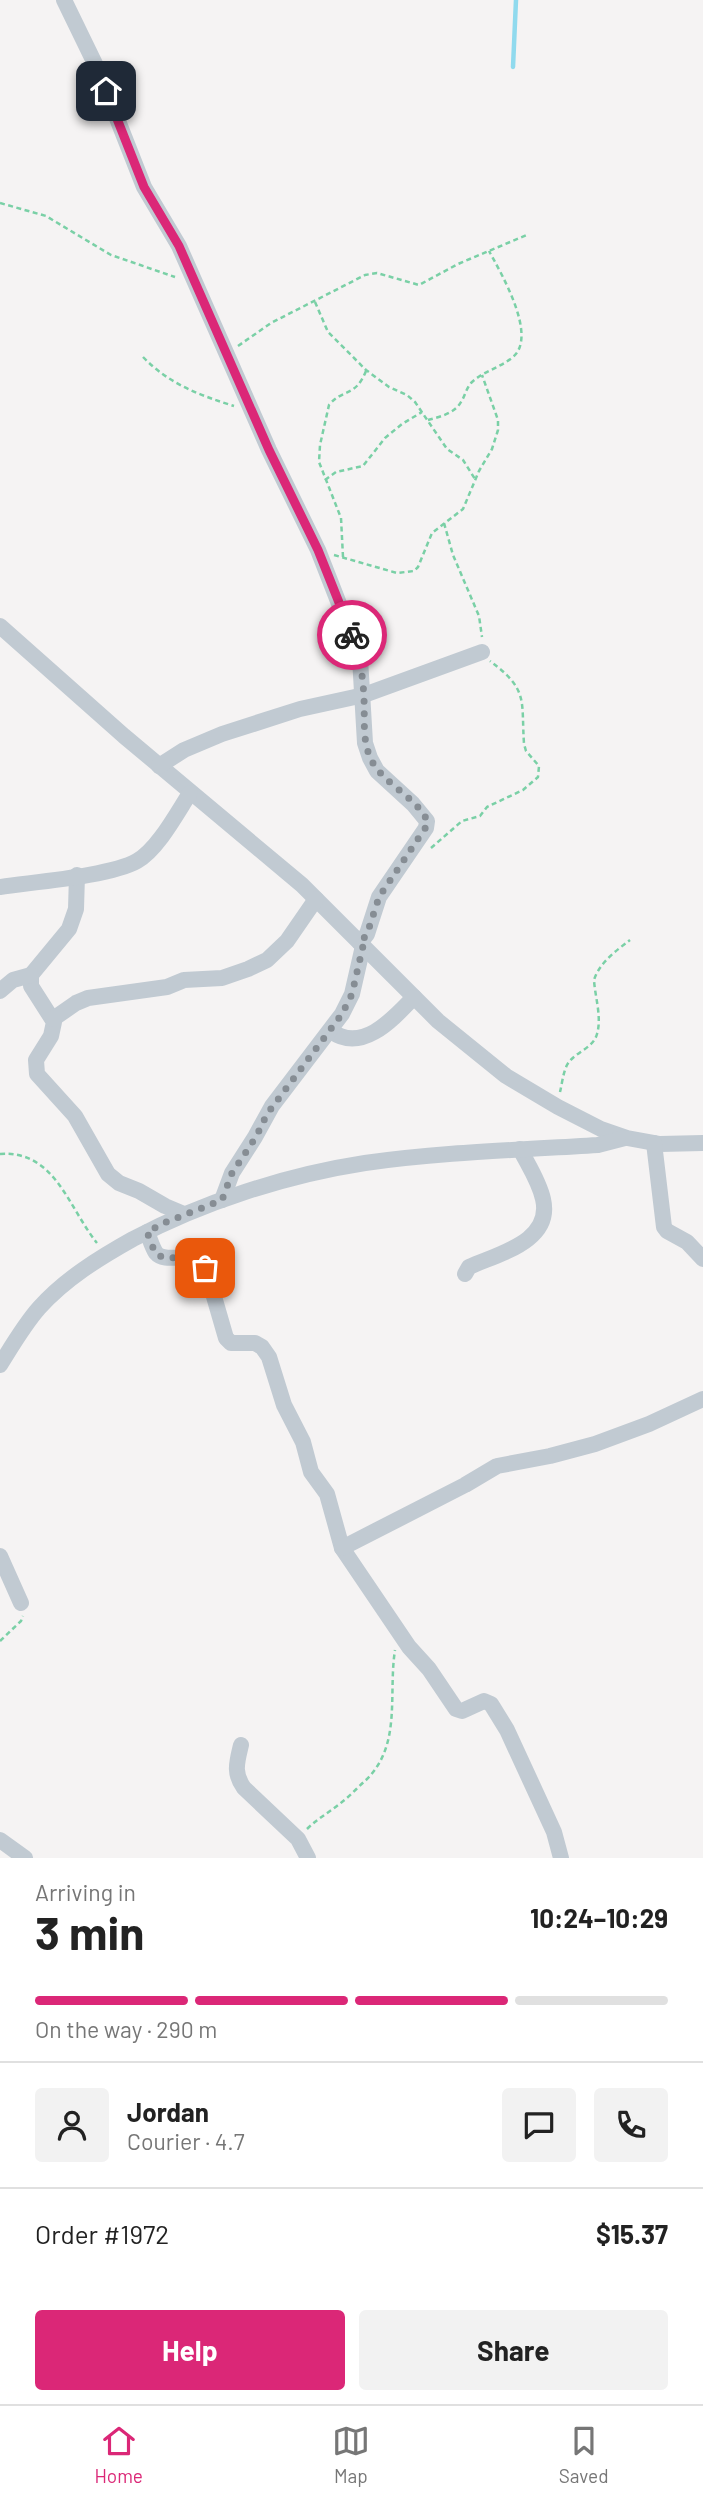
<!DOCTYPE html>
<meta charset="utf-8">
<style>
:root{--surface:#fff;--page:#f2f2f2;--text:#222;--muted:#767676;--line:#e0e0e0;--accent:#db2777}
body{margin:0;font-family:Barlow,sans-serif;background:var(--page);color:var(--text);height:100vh;display:flex;flex-direction:column;font-size:26px;white-space:nowrap}
*{box-sizing:border-box;margin:0}
p{font-size:23px;color:var(--muted)}
.icon{flex:none;width:38px;height:38px;fill:none;stroke:currentColor;stroke-width:2;stroke-linecap:round;stroke-linejoin:round}
.map{position:relative;height:1858px;overflow:hidden}
.details{display:flex;flex-direction:column;background:var(--surface);flex:1}
.details>*{flex:none}
.pin{position:absolute;display:grid;place-items:center;width:60px;height:60px;color:#fff;margin:-30px;border-radius:14px;box-shadow:0 4px 10px #0006}
.courier{position:absolute;display:grid;place-items:center;width:70px;height:70px;margin:-35px;border:5px solid #db2777;border-radius:50%;background:#fff;color:#222;box-shadow:0 2px 9px #0007}
.headline em{font-style:normal;font-weight:700}
.headline div{display:flex;flex-direction:column-reverse}
.headline{display:flex;align-items:center;justify-content:space-between;height:119px;padding:0 35px}
h1{font-size:46px;font-weight:700;line-height:52px}
.bar{display:grid;grid-template-columns:repeat(4,1fr);gap:10px 7px;align-content:center;height:84px;padding:0 35px}
.bar i{height:9px;border-radius:5px;background:var(--line)}
.bar .on{background:var(--accent)}
.bar p{grid-column:span 4}
.line{display:flex;align-items:center;gap:18px;padding:0 35px;border-top:2px solid var(--line)}
.line div{flex:1}
.round{display:grid;place-items:center;flex:none;width:74px;height:74px;border-radius:7px;background:var(--page)}
.primary-button{display:flex;gap:14px;margin-top:auto;padding:14px 35px}
.primary-button a{flex:1;height:80px;border-radius:7px;background:var(--accent);color:#fff;font-size:28px;font-weight:700;line-height:80px;text-align:center}
.primary-button a+a{background:var(--page);color:var(--text)}
.menu{display:flex;justify-content:space-around;align-items:center;height:98px;border-top:2px solid var(--line);background:var(--surface);font-size:19px;color:var(--muted)}
.menu a{display:grid;justify-items:center;gap:4px}
.menu .on{color:var(--accent)}
.map>svg:first-child{display:block}
.lines{fill:none;stroke-linecap:round;stroke-linejoin:round}
.stream{stroke:#90daee;stroke-width:4.5}
.path{stroke:#7ad0a6;stroke-width:2.5;stroke-dasharray:5 3.5;stroke-linecap:butt}
.minor{stroke:#c1cad2;stroke-width:16}
.done{stroke:#868d94;stroke-width:7;stroke-dasharray:0 12.6}
.route{stroke:#db2777;stroke-width:9}
</style>
<div class="map">
<svg width="703" height="1858" viewBox="0 0 703 1858">
<rect width="100%" height="100%" fill="#f5f3f3"/>
<g class="lines">
<path class="stream" d="M513 67 516 0"/>
<g class="path">
<path d="M0 203 46 216 111 255 175 277"/>
<path d="M315 302 328 332 366 370 389 387 407 395 415 402 447 449 463 460 475 479"/>
<path d="M238 346 271 323 365 275 377 273 419 285 458 264 529 234"/>
<path d="M143 357C169 384 199 395 234 406"/>
<path d="M428 420C440 417 455 413 461 402 465 396 466 389 471 383 483 371 500 368 513 357 538 336 501 273 489 251"/>
<path d="M325 480 336 472 363 466 385 438 402 424 422 412"/>
<path d="M444 523 453 555 479 616 482 637"/>
<path d="M334 555 397 573 414 571 418 567 432 533 463 509 479 471 492 449 498 430V420L482 375"/>
<path d="M343 557 341 518 319 462 320 445 329 405C343 388 355 398 366 371"/>
<path d="M431 848 462 821 480 816 487 807 523 790 538 777 539 766 526 751 524 744C521 700 529 690 490 661"/>
<path d="M560 1092C562 1084 563 1073 567 1065 574 1052 593 1049 597 1034 602 1017 595 997 594 980 599 963 617 950 630 940"/>
<path d="M0 1154C55 1150 68 1207 97 1243"/>
<path d="M0 1641 21 1621 23 1616"/>
<path d="M307 1829C318 1818 330 1812 342 1802 350 1796 358 1787 366 1780 402 1745 388 1695 395 1650"/>
</g>
<g class="minor">
<path d="M64 0 98 70 144 187 179 246 269 450 318 550 336 596 360 658 365 743 370 758 377 771 413 804 427 821 426 828 379 897 367 934 360 943"/>
<path d="M0 626 124 736 302 885 438 1021 506 1076 558 1107 601 1129 627 1138 660 1144 703 1143"/>
<path d="M159 766 184 750 222 734 300 709 364 695 482 652"/>
<path d="M77 875 76 909 69 929 31 975V986L54 1022 51 1036 36 1060 37 1074 75 1116 108 1174 119 1183 139 1191 165 1206 184 1214"/>
<path d="M0 887C33 882 111 876 137 861 158 849 177 813 190 793"/>
<path d="M0 991 13 980 31 975"/>
<path d="M53 1019 76 1003 88 998 167 987 184 980 222 978 248 969 267 960 287 941 316 899"/>
<path d="M331 1031C362 1054 393 1019 414 997"/>
<path d="M654 1143 664 1227 667 1231 687 1242 703 1259"/>
<path d="M222 1200 232 1173 255 1137 272 1106 342 1014 352 994 363 946"/>
<path d="M147 1232C150 1239 152 1247 156 1253 165 1264 190 1251 204 1262L226 1338 231 1343H255L262 1347 269 1357 284 1405 303 1442 311 1472 327 1494 342 1548 409 1647 429 1669 456 1709 462 1711 484 1701 491 1704 507 1730 554 1832 561 1858"/>
<path d="M465 1274 469 1267C497 1254 553 1242 543 1199 539 1181 528 1165 520 1149"/>
<path d="M0 1365C12 1346 24 1325 39 1308 65 1279 99 1258 133 1239 203 1202 287 1175 365 1163 442 1152 520 1150 598 1145L625 1138"/>
<path d="M342 1548 465 1485 497 1466 550 1456 595 1444 649 1424 703 1399"/>
<path d="M0 1556 21 1603"/>
<path d="M241 1745C237 1762 233 1773 244 1788L298 1839 308 1858"/>
<path d="M0 1840 25 1858"/>
</g>
</g>
<g class="lines">
<path class="done" d="M205 1268 204 1262C190 1251 165 1264 156 1253 152 1247 150 1239 147 1232L164 1223 222 1200 232 1173 256 1137 267 1114 342 1014 352 994 363 946 360 943 367 934 379 897 428 824C422 800 382 784 371 759 362 741 365 719 364 699 363 676 360 656 352 635"/>
<path class="route" d="M106 91 144 187 179 246 269 450 318 550 352 635"/>
</g>
</svg>
<div class="pin" style="left:205px;top:1268px;background:#ea580c"><svg class="icon" aria-label="bag" viewBox="0 0 24 24"><path d="M5 8h14l-1 12H6zM9 8a3 3 0 0 1 6 0"/></svg></div>
<div class="pin" style="left:106px;top:91px;background:#1f2937"><svg class="icon" aria-label="home" viewBox="0 0 24 24"><path d="M3 11l9-7 9 7M6 9v11h12V9"/></svg></div>
<div class="courier" style="left:352px;top:635px"><svg class="icon" aria-label="bike" viewBox="0 0 24 24"><circle cx="6" cy="16" r="4"/><circle cx="18" cy="16" r="4"/><path d="M6 16l4-8h5l3 8M10 8l3 8H6M13 5h3"/></svg></div>
</div>
<section class="details">
<div class="headline"><div><h1>3 min</h1><p>Arriving in</p></div><em>10:24–10:29</em></div>
<div class="bar"><i class="on"></i><i class="on"></i><i class="on"></i><i></i><p>On the way · 290 m</p></div>
<div class="line" style="height:126px"><a class="round"><svg class="icon" aria-label="person" viewBox="0 0 24 24"><circle cx="12" cy="8" r="4"/><path d="M4 21q1-7 8-7t8 7"/></svg></a><div><b>Jordan</b><p>Courier · 4.7</p></div><a class="round"><svg class="icon" aria-label="chat" viewBox="0 0 24 24"><path d="M4 5h16v11H9l-5 4z"/></svg></a><a class="round"><svg class="icon" aria-label="phone" viewBox="0 0 24 24"><path d="M5 4h4l2 5-3 2q2 4 5 5l2-3 5 2v4C11 20 4 13 5 4z"/></svg></a></div>
<div class="line" style="height:91px"><div>Order #1972</div><b>$15.37</b></div>
<div class="primary-button"><a>Help</a><a>Share</a></div>
</section>
<nav class="menu">
<a class="on"><svg class="icon" aria-label="home" viewBox="0 0 24 24"><path d="M3 11l9-7 9 7M6 9v11h12V9"/></svg>Home</a>
<a><svg class="icon" aria-label="map" viewBox="0 0 24 24"><path d="M3 6l6-2 6 2 6-2v14l-6 2-6-2-6 2zM9 4v14M15 6v14"/></svg>Map</a>
<a><svg class="icon" aria-label="saved" viewBox="0 0 24 24"><path d="M7 4h10v16l-5-4-5 4z"/></svg>Saved</a>
</nav>
